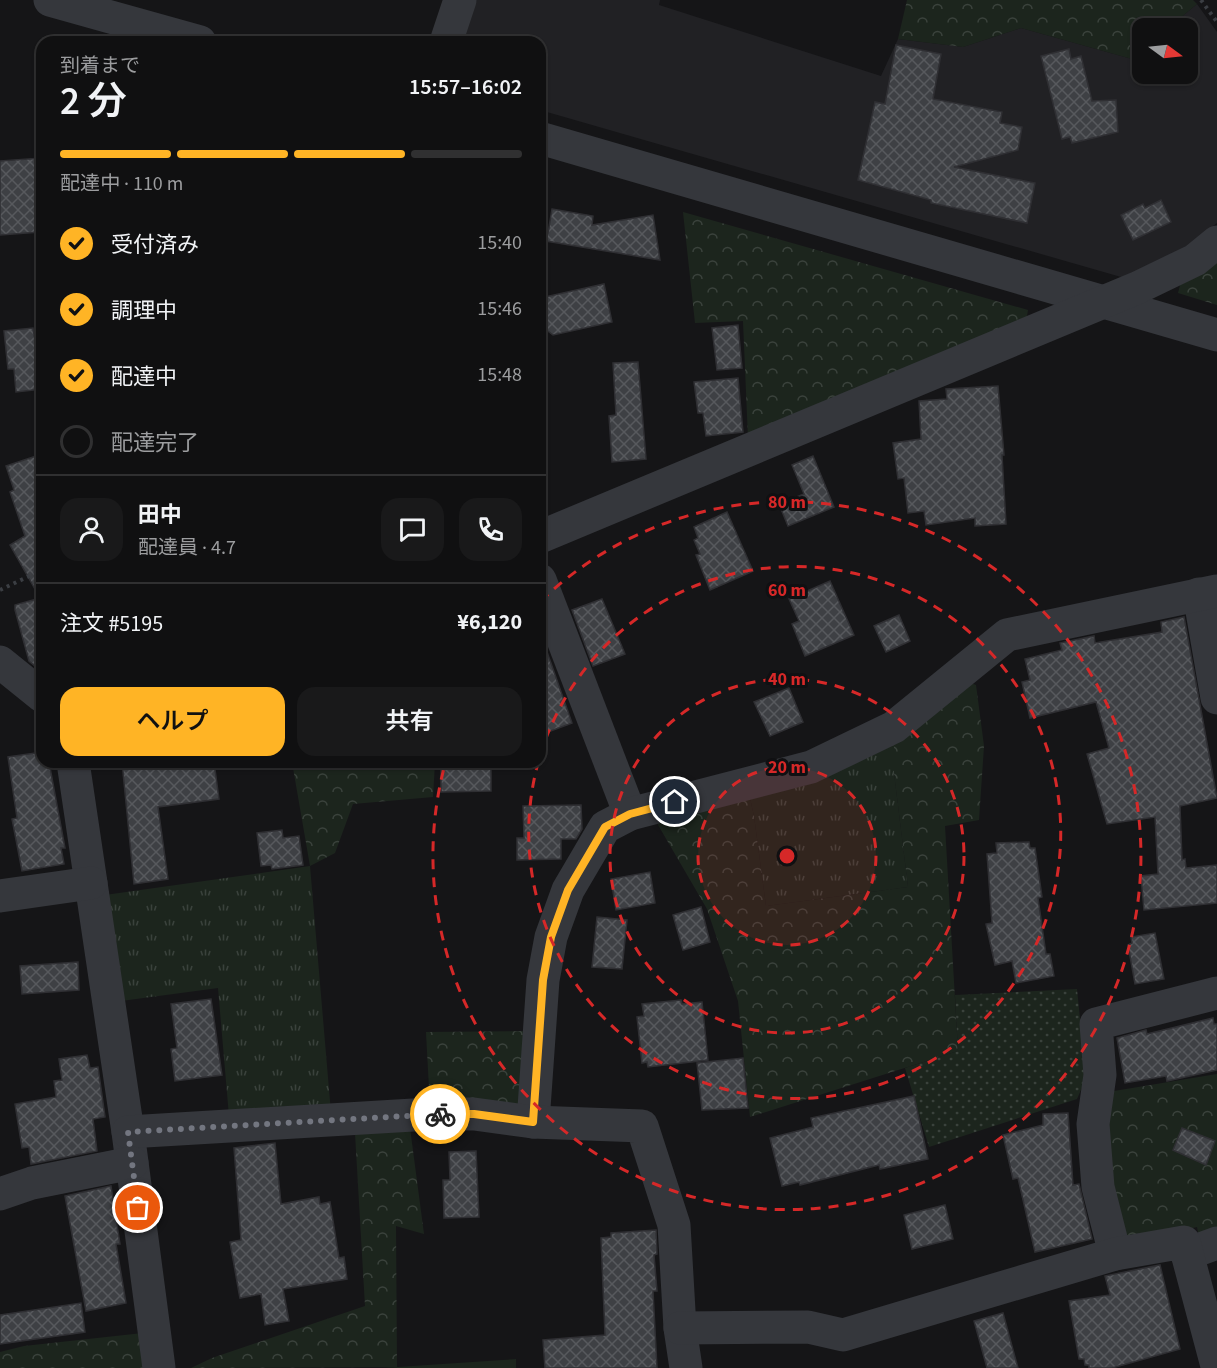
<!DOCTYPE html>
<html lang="ja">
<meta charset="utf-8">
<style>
:root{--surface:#101011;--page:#19191a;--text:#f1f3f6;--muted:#9c9d9f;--line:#303031;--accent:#ffb425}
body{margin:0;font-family:"Source Sans 3","Noto Sans JP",sans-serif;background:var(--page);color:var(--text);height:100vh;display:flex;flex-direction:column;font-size:22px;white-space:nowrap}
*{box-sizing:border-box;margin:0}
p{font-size:20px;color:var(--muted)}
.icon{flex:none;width:33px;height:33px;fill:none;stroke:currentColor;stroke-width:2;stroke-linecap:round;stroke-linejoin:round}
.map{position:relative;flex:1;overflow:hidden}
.sheet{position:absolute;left:36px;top:36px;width:510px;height:732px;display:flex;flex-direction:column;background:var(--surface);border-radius:18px;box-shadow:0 2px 4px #0004,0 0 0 2px var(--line)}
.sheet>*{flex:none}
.needle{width:39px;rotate:105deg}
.controls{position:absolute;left:1132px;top:18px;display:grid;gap:12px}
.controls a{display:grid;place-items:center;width:66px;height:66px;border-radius:12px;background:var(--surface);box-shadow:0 2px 4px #0004,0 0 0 2px var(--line);font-size:30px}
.pin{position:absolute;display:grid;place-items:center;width:51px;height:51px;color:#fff;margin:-26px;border:3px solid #fff;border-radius:50%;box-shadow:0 2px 6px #0007}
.courier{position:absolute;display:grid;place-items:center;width:60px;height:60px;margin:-30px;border:4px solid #ffb425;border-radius:50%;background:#fff;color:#222;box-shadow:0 2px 8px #0007}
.summary em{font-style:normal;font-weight:600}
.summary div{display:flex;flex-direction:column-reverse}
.summary{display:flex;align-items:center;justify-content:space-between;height:102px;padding:0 24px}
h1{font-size:39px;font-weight:600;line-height:45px}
.bar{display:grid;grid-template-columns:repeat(4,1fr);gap:9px 6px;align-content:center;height:72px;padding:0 24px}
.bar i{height:8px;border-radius:4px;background:var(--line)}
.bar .selected{background:var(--accent)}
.bar p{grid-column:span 4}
.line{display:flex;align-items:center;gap:15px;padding:0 24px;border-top:2px solid var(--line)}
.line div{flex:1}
.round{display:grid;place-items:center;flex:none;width:63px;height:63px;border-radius:18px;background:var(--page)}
ol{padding:0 24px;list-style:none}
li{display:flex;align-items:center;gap:18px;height:66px}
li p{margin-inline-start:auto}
li .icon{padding:6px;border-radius:50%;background:var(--accent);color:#111;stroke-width:4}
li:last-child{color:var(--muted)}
li i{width:33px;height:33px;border:3px solid var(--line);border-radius:50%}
.cta{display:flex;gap:12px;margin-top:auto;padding:12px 24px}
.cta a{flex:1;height:69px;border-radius:18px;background:var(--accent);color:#111;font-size:24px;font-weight:600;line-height:69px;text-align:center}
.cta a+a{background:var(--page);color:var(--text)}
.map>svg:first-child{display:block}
.built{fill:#212124}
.grass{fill:url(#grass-tufts)}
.forest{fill:url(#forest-crowns)}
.garden{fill:url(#garden-dots)}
.pitch{fill:#1c251d}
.building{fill:url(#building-cross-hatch);stroke:#2f2f33;stroke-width:1.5}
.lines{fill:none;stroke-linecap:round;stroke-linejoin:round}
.path{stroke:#3b3e43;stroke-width:4;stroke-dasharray:3 4.5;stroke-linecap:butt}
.minor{stroke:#35373c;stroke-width:33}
.done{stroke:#737680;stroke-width:6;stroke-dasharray:0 10.8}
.route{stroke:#ffb425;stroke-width:8}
.ring{fill:none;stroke:#d62828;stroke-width:3;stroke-dasharray:10 8}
.centre{fill:#d62828;stroke:#101012;stroke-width:3}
.ring-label{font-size:18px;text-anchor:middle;font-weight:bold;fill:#d62828;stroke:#101012;stroke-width:6;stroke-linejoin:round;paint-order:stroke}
</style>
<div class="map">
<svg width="1217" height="1368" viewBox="0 0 1217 1368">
<defs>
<pattern id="grass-tufts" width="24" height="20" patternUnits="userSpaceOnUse" patternTransform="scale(1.5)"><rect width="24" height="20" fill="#1c251d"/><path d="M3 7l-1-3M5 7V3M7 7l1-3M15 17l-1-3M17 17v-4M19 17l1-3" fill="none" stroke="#3a423c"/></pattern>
<pattern id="forest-crowns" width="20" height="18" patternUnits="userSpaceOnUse" patternTransform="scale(1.5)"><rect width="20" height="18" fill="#1c251d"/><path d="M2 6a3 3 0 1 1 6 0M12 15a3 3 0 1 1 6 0" fill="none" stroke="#3a423c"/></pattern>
<pattern id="garden-dots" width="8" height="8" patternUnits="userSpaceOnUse" patternTransform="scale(1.5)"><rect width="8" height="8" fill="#1c251d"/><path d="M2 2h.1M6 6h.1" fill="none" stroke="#3a423c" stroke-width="1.8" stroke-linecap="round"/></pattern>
<pattern id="building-cross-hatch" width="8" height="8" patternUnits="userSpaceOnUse" patternTransform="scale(1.5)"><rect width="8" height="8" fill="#3e4044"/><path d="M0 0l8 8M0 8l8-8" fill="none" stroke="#57595d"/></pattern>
</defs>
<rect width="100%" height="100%" fill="#151517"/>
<path class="built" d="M471 0H660L659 5 881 76 898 39 963 47 1021 28 1132 59 1143 50V74H1188V28H1168L1197 4 1217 32V223L1169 262 1128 279 540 110V42H456Z"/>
<g class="grass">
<path d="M894 735V773L908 887 766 906 754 816 749 794Z"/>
<path d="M310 866 331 1113 229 1116 218 988 121 1001 105 895Z"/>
</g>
<g class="forest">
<path d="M907 0H1193L1197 4 1168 28H1143V50L1132 59 1021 28 963 47 898 39Z"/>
<path d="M683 212 1028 310 1026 321 748 438 743 321 695 323Z"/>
<path d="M1217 257V305L1178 293 1182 278Z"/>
<path d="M965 681 976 685 984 746 979 820 945 826 958 1051 750 1117 738 1001 707 909 654 818 749 794 754 816 766 906 908 887 894 773V735Z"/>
<path d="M292 762H435L433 797 353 804 335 853 310 866Z"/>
<path d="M530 1031 525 1101 514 1112 430 1106 426 1032Z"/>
<path d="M1217 1074V1237L1200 1242 1197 1227 1132 1242 1116 1228 1103 1169 1108 1092Z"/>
<path d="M410 1128 424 1234 396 1226 397 1367 191 1368 212 1358 365 1306 355 1133Z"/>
<path d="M143 1333 148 1368H0V1352L24 1346Z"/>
</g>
<path class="garden" d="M1077 989 1086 1078 1077 1099 929 1147 905 1068 958 1051 955 995Z"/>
<path class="pitch" d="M516 1359V1368H381L397 1367Z"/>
<g class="building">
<path d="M896 45 941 54 933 99 1002 112 1000 123 1022 127 1018 150 954 167 1035 183 1027 223 931 203V200L858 180 875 102 885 104Z"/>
<path d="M1069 49 1071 59 1081 56 1092 101 1116 100 1118 132 1072 143 1070 137 1062 139 1041 56Z"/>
<path d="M42 158V204H38L40 232 0 235V161Z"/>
<path d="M1161 200 1171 222 1133 240 1121 215 1143 204 1145 208Z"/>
<path d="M552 209 593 216 592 225 653 215 660 260 540 240V234L548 233Z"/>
<path d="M604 284 612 322 553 335 540 325V298Z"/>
<path d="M738 325 742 368 717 370 712 328Z"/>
<path d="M33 328 35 341 42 340V389L16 392 14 369H8L4 331Z"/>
<path d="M638 362 646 459 612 462 609 416 616 415 613 363Z"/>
<path d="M738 378 743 432 706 436 703 413H698L694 382Z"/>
<path d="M998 386 1004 455H1002L1006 524 975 526V518L926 525 924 511 908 513 904 478 898 479 893 443 921 439 919 401 947 399 946 389Z"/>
<path d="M42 454V672L29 661 15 610V605L40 598 10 545 25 536 10 492 14 490 6 466Z"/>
<path d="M813 456 834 507 788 526 779 504 804 494 792 465Z"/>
<path d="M727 512 753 571 710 590 696 555 700 554 694 540 698 538 694 527Z"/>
<path d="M830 581 854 635 805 656 792 624 799 621 789 599Z"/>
<path d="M602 599 625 654 593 666 572 610Z"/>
<path d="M899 615 910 641 886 652 874 626Z"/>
<path d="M1184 617 1217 798 1180 806 1182 860 1185 859 1186 868 1217 865V903L1144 910 1141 876 1158 874 1155 817 1107 824 1087 754 1109 748 1096 702 1030 718 1022 682 1030 680 1025 659 1062 650 1060 643 1094 636 1095 643 1162 632 1161 622Z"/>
<path d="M540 632 572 723 540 735Z"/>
<path d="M789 688 803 722 770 736 754 702Z"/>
<path d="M42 752V762H49L65 848H61L64 864 22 871 12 819 17 818 8 757Z"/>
<path d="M122 762H214L219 799 158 807 168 879 134 884Z"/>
<path d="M441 762H487V767H491V791L441 792Z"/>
<path d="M581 805 582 829 576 839H561V859L517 860V838H524L523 806Z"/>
<path d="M282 830 283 838 299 836 303 865 272 869 271 865 261 866 257 833Z"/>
<path d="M1029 842 1030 848H1035L1042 897 1038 898 1046 954H1050L1054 976 1016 983 1012 961 995 965 986 924 992 923 987 854 997 853 996 843Z"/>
<path d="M650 872 655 903 616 910 611 879Z"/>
<path d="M701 907 710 942 683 950 673 915Z"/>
<path d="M597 917 627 920 622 969 592 967Z"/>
<path d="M1155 933 1164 979 1135 984 1128 945 1132 943 1131 937Z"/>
<path d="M78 962 79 990 22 994 20 966Z"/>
<path d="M211 999 222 1075 175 1081 171 1049 177 1048 171 1004Z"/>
<path d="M681 1000 682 1004 702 1002 708 1060 648 1067 647 1062 642 1063 637 1017 644 1016 642 1004Z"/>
<path d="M1213 1018 1214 1024H1217V1070L1167 1081 1166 1076 1125 1083 1117 1038 1146 1030 1147 1034Z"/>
<path d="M87 1055 90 1068 98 1067 105 1117 93 1119 97 1151 31 1164 29 1147 22 1148 15 1104 56 1097 54 1081 62 1080 59 1059Z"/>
<path d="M743 1058 748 1108 702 1110 697 1063Z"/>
<path d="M914 1096 928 1159 880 1169 879 1165 800 1185 799 1182 782 1186 770 1138 813 1127 811 1118Z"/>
<path d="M1068 1113 1073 1185 1079 1184 1092 1239 1035 1252 1018 1178 1013 1179 1003 1135 1043 1125V1114Z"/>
<path d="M1182 1128 1215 1141 1206 1165 1173 1150Z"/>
<path d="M275 1143 281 1204 319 1197 320 1204 330 1202 339 1258 344 1257 347 1279 283 1289 289 1321 265 1325 261 1294 240 1298 239 1293 230 1242 241 1240 234 1148Z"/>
<path d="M476 1151 479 1217 444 1218 443 1180H450L449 1152Z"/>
<path d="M111 1186 120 1244H116L126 1303 86 1311 65 1196Z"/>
<path d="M945 1205 953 1239 912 1249 904 1215Z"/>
<path d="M656 1230 657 1254 654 1255 657 1291H653L657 1368H545L543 1340 605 1335 601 1238 611 1237V1233Z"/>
<path d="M1160 1265 1180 1349 1112 1368H1089V1365H1085L1084 1359H1079L1069 1301 1110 1295 1105 1276Z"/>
<path d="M81 1303 85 1332 0 1344V1315Z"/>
<path d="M1003 1313 1018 1368H987L974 1321Z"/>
</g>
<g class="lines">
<g class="path">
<path d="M1201 0 1217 22"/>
<path d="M0 590 42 570"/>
</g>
<g class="minor">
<path d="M50 0 200 42"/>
<path d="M446 42 460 0"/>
<path d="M540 138 1217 335"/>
<path d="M540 537 1137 288 1195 260 1217 242"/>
<path d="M540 580 630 814"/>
<path d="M1199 594 1217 698"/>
<path d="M0 662 42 696"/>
<path d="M73 762 128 1132 159 1368"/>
<path d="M0 896 91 883"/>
<path d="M533 1122 543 980 551 937 568 890 605 827 630 814 811 767 894 727 1007 635 1217 591"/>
<path d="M128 1132 430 1114H474L533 1122 642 1126 674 1225 680 1328 686 1368"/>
<path d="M0 1194 32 1183 132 1163"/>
<path d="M1115 1254 1098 1187 1093 1124 1100 1075 1096 1024 1217 993"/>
<path d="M1187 1254 1217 1243"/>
<path d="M680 1328 808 1327 843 1335 1115 1254 1184 1242 1217 1366"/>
</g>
</g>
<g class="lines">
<path class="done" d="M138 1208 128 1132 440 1114"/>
<path class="route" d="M440 1114H474L533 1122 543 980 551 937 568 890 605 827 630 814 675 802"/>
</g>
<circle cx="787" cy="856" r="89" fill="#d62828" fill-opacity=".12"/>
<g class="ring">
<circle cx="787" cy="856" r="89"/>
<circle cx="787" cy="856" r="177"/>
<path d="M540 756A266 266 0 1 1 538 763"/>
<path d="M541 601A354 354 0 1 1 445 764"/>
</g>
<circle cx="787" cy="856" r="9" class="centre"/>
<g class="ring-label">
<text x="787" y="508">80 m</text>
<text x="787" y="596">60 m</text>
<text x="787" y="685">40 m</text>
<text x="787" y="773">20 m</text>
</g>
</svg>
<div class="controls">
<a><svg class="needle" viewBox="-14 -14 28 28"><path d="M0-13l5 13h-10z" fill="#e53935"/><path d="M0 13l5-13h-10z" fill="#9c9d9f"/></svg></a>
</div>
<div class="pin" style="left:138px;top:1208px;background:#ea580c"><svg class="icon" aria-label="bag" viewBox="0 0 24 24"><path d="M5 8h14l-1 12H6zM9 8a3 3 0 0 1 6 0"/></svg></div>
<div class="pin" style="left:675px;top:802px;background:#1f2937"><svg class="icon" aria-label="home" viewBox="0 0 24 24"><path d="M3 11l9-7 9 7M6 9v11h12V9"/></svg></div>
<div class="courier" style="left:440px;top:1114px"><svg class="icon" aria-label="bike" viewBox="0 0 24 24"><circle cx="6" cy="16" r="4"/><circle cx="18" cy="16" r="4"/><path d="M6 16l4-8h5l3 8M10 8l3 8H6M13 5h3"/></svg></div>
<section class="sheet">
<div class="summary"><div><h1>2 分</h1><p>到着まで</p></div><em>15:57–16:02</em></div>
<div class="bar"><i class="selected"></i><i class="selected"></i><i class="selected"></i><i></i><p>配達中 · 110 m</p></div>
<ol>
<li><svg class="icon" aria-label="check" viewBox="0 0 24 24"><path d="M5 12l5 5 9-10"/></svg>受付済み<p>15:40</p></li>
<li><svg class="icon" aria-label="check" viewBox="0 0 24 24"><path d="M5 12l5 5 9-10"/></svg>調理中<p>15:46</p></li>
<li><svg class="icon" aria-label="check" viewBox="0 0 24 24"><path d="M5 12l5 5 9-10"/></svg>配達中<p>15:48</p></li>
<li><i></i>配達完了</li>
</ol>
<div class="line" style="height:108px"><a class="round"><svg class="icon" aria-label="person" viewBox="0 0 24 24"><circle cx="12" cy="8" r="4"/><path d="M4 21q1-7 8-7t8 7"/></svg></a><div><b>田中</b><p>配達員 · 4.7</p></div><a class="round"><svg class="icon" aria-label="chat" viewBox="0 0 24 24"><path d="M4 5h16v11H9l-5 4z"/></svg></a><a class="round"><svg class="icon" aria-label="phone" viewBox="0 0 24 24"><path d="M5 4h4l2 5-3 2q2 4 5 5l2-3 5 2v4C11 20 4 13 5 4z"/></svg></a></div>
<div class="line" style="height:78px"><div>注文 #5195</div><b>¥6,120</b></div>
<div class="cta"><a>ヘルプ</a><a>共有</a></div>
</section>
</div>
